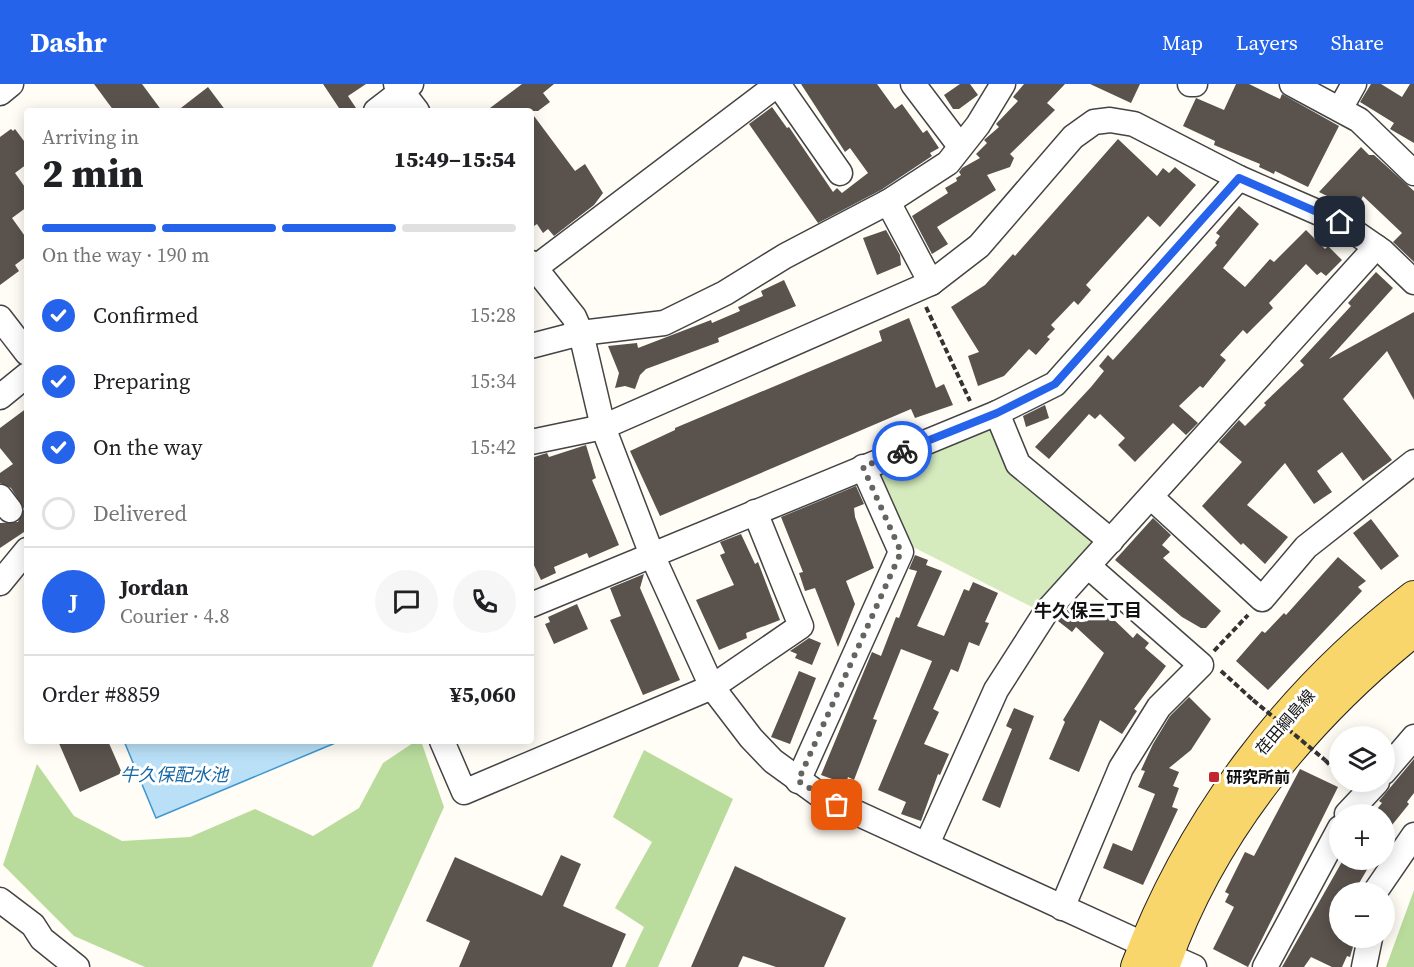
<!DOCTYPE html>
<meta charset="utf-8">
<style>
:root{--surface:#fff;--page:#f6f6f6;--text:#202124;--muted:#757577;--line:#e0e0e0;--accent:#2563eb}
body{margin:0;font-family:"Source Serif 4","Noto Sans JP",serif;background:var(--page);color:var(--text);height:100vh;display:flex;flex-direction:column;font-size:22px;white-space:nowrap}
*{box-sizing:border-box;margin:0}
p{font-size:20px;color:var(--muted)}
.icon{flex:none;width:33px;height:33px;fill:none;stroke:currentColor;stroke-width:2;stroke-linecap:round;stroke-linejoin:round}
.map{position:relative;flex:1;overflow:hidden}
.sheet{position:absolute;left:24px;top:24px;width:510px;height:636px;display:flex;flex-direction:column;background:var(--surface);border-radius:6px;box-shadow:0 3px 15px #0003}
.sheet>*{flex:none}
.buttons{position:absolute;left:1329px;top:642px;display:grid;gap:12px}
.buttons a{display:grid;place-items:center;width:66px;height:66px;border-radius:50%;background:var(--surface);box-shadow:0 3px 15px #0003;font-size:30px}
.pin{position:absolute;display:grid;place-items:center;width:51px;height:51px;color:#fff;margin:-26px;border-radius:12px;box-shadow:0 3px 9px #0006}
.courier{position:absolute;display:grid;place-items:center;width:60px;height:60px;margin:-30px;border:4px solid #2563eb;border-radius:50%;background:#fff;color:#222;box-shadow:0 2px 8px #0007}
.head em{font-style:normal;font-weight:800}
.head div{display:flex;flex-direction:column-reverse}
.head{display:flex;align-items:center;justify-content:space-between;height:102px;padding:0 18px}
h1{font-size:39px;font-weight:800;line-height:45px}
.bar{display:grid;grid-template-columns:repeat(4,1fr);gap:9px 6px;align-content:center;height:72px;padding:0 18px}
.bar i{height:8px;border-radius:4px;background:var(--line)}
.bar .on{background:var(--accent)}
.bar p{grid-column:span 4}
.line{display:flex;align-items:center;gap:15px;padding:0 18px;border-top:2px solid var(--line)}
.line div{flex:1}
.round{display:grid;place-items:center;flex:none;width:63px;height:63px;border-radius:32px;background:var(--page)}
ol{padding:0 18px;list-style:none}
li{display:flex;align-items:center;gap:18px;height:66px}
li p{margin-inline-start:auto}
li .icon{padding:6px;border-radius:50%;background:var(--accent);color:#fff;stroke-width:4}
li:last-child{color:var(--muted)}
li i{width:33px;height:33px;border:3px solid var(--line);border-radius:50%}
header{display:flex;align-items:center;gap:36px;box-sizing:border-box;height:84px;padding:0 30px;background:var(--accent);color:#fff}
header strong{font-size:28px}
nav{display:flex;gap:33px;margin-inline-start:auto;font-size:21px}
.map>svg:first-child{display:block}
.green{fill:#d5ebbd}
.forest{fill:#b9dc9c}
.water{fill:#b9e0f7;stroke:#3f96cf;stroke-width:1.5}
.building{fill:#5a524d}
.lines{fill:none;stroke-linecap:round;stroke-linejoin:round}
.minor-casing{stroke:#444;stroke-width:27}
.major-casing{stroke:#222;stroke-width:34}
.path{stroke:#333;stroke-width:4;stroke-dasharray:6 3;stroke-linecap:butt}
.minor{stroke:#fff;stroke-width:24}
.major{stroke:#f9d66b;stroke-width:32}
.path-bridge{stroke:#333;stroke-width:4;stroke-dasharray:6 3;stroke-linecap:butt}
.done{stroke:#646461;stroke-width:6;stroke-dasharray:0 10.8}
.route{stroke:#2563eb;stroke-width:8}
.poi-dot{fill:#c4262e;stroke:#fff;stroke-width:2}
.labels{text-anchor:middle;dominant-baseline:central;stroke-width:6;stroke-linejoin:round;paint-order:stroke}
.street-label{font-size:16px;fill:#111;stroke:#fff}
.poi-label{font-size:16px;font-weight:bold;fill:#111;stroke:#fff;text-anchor:start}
.neighbourhood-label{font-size:18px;font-weight:bold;fill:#111;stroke:#fff}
.water-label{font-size:18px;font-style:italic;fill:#1768a6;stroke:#fff}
</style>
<header>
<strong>Dashr</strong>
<nav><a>Map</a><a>Layers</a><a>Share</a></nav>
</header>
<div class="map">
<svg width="1414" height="883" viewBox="0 0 1414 883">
<rect width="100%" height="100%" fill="#fffdf5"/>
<path class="green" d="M992 341 1097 456 1038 526 909 461 875 388Z"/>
<g class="forest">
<path d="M416 657H421L444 723 372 883H145L74 852 3 781 37 680 74 732 122 757 190 753 255 725 313 752 359 724 383 679Z"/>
<path d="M644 666 733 715 658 883H625L644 843 615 824 652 758 613 733Z"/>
<path d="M1414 806V883H1386Z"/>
</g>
<path class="water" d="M124 657H340L156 734Z"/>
<g class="building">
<path d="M94 0H142L162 27H114Z"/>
<path d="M323 0H366L348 12 358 27H341Z"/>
<path d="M522 0H554L543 9 550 18 538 27H486Z"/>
<path d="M801 0H877L895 25 902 20 923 49 927 46 939 64 930 69 932 72 881 106 818 139 749 40 772 23 787 44 789 43 833 108 837 104 842 109 868 89 850 64 845 68Z"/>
<path d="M960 0H970L978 11 959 25H953L944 11Z"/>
<path d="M1024 0H1065L1047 19 1055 26 1010 70 1014 74 1010 83 987 91 996 106 937 143 948 160 932 170 912 132 948 109 945 104 957 97 956 94 961 91 959 88 962 84 980 74 976 70 987 59 984 56 999 43 996 40 1018 17 1013 13Z"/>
<path d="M1090 0H1140L1131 19Z"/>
<path d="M1236 0H1249L1280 15 1282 10 1339 42 1308 103 1275 87 1274 90 1259 83 1260 80 1214 61 1215 57 1183 42 1196 14 1224 26Z"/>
<path d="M1371 0H1381L1402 13 1410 0H1414V59L1390 45 1394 39 1360 18Z"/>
<path d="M208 3 226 27H177Z"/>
<path d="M531 28 575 87 585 80 603 109 594 121 554 152 548 145 543 149 537 140 531 144Z"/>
<path d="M11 45 13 47 15 45 27 61V80L15 89 27 106V123L12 134 27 155V172L15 181 19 187 0 201V53Z"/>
<path d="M1118 55 1157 92 1163 84 1169 89 1175 83 1196 101 1160 143 1148 132 1086 201 1091 206 1078 221 1074 217 1051 241 1055 245 1047 253 1050 255 1036 271 1029 265 1004 292 978 302 968 272 979 268 951 223 985 201 1013 170 1015 172Z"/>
<path d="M1361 63 1369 71H1374L1414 107V178L1393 158 1402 149 1363 112 1354 130 1331 119 1333 115 1319 108Z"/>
<path d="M1239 122 1259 140 1223 184 1245 203 1270 175 1274 178 1306 146 1325 165 1328 162 1342 176 1326 192 1321 188 1317 191 1306 180 1269 219 1273 224 1247 250 1243 246 1220 271 1226 276 1203 304 1200 302 1179 322 1198 339 1186 351 1173 339 1135 378 1118 361 1125 354 1100 330 1095 335 1089 330 1049 375 1035 363 1091 303 1104 287 1099 282 1108 271 1113 276 1217 161 1215 159 1220 152 1216 149Z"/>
<path d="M886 146 900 171 901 181 877 191 863 154Z"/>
<path d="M1376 188 1393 204 1329 275 1414 228V316L1387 267 1343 315 1392 376 1363 397 1342 368 1317 387 1332 408 1314 420 1285 379 1247 421 1288 453 1265 480 1243 459 1241 461 1202 422 1242 378 1219 358 1239 336 1245 342 1266 321 1264 319 1304 281 1300 277 1351 222 1348 219Z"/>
<path d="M784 196 796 222 718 254 719 258 646 285 640 291 635 305 625 302 615 304 619 289 608 262 637 259 638 264 711 236 712 239 740 227 738 223 763 212 761 207Z"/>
<path d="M909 234 936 304 944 300 953 321 915 334 911 325 660 432 630 367 675 346V344L882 257 879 247Z"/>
<path d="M1045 321 1049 334 1026 343 1023 332Z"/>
<path d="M27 324V446L0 464V439L18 438 24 425 11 404 0 399V389L13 380 0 364V344Z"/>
<path d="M586 361 596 394 592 396 619 461 589 474 587 469 554 483 556 489 541 496 531 475V374L547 369 549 373Z"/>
<path d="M856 402 864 420 854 424 855 433 874 484 846 497 855 520 838 563 815 504 805 507 799 489 803 488 781 433Z"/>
<path d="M1153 434 1171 451 1162 461 1170 468 1163 474 1221 527 1206 544H1201L1182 533 1115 476Z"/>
<path d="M1371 435 1399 472 1381 486 1353 449Z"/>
<path d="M741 450 755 480 758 478 780 536 746 549 747 554 719 566 696 516 734 501 720 471 725 469 720 458Z"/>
<path d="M915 471 928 476 926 481 942 487 917 542 944 552 964 505 969 507 973 498 998 509 985 538 989 539 979 562 969 558 958 588 951 585 933 625 939 628 924 660 949 670 940 691 938 690 921 737 901 730 906 718 878 706 932 577 901 565 873 635 877 636 854 696 848 693 846 700 821 691 872 568 881 572 896 533 899 534 917 487 909 485Z"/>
<path d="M1338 473 1366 497 1358 503 1362 507 1268 606 1236 577 1262 547 1265 549 1284 529 1286 531Z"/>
<path d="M644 490 640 504 680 596 643 611 610 536 621 532 610 504Z"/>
<path d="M1077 515 1100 534 1103 531 1106 534 1109 531 1133 554 1137 549 1149 559 1145 564 1166 582 1134 625 1137 627 1122 650 1100 636 1079 688 1049 675 1065 638 1063 636 1104 569 1076 543 1072 548 1058 537Z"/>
<path d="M577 520 588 545 554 560 545 540 550 538 548 533Z"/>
<path d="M809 554 821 559 812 581 795 574 797 570 790 567Z"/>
<path d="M799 587 816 594 790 660 771 653Z"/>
<path d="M1189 613 1211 635 1191 666 1169 684 1179 688 1173 702 1179 704 1172 723 1178 725 1143 801 1103 784 1113 759 1132 767 1155 710 1138 703 1145 687 1141 686 1153 660 1170 632Z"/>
<path d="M1014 624 1034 632 1000 724 982 716 1012 645 1006 642Z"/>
<path d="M58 657H108L122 689 80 708Z"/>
<path d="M1414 675V709L1407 718 1409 720 1384 751V730H1373L1382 719 1379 717Z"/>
<path d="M1300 685 1338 703 1248 883 1213 865 1234 823 1225 818 1229 810 1225 808 1245 768 1254 772Z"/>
<path d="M561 771 581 780 563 822 626 850 612 883H459L470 857 426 837 455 773 542 812Z"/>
<path d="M1343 776H1352L1368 784 1358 801 1354 799 1349 808H1340V854L1355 856 1350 873 1347 872 1342 883H1332L1311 873 1304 883H1282Z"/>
<path d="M735 782 846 834 824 883H776L743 872 738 883H691Z"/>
</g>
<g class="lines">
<defs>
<g id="minor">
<path d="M396 0 417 27"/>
<path d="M778 0 840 89"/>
<path d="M913 0 960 62"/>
<path d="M1190 0H1195"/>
<path d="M1292 0 1359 36 1414 89"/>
<path d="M0 9 11 0"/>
<path d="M1340 25 1354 0"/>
<path d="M376 27 411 0"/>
<path d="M888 118 931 199"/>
<path d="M531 179 574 233 581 249 603 343 652 471 712 603 751 654 773 677 824 714 1145 861"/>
<path d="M535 184 778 0"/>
<path d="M0 234 27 269"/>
<path d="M531 262 581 249 664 239 725 209 785 172 888 118 948 79 978 41 1003 0"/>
<path d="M0 313 27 291"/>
<path d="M997 329 1018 380 1111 457"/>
<path d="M531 358 603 343 931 199 979 162 1073 53 1094 38 1110 36 1134 40 1239 94 1340 138 1382 167 1414 198"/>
<path d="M0 413 10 426"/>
<path d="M1151 413 1262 515 1306 463 1414 378"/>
<path d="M0 499 27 466"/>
<path d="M531 521 997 329 1055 300 1239 94"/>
<path d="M442 657 464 708 712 603 801 542 755 428"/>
<path d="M1384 688 1414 653"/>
<path d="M798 697 901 468 863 383"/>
<path d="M1347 730 1377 698"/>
<path d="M927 760 996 606 1046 528 1376 163"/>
<path d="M1375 808 1414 751"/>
<path d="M0 816 33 841 42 855 77 883"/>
<path d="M1062 824 1121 684 1159 623 1201 581 1088 482"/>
<path d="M1167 871 1194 883"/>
<path d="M1265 883 1340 744"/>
<path d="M1364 883 1370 854"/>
</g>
<g id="major">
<path d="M1137 883C1192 736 1290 608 1414 513"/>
<path d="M1163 883C1209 749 1304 634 1414 546"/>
</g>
</defs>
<use href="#minor" class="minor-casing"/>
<use href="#major" class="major-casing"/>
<g class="path">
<path d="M926 223 970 317"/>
<path d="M1214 567 1248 531"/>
<path d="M1221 587 1253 616"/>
<path d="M1325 676 1340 691"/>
</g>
<use href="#minor" class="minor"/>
<use href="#major" class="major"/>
<path class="path-bridge" d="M1253 616 1325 676"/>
</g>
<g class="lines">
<path class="done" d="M837 721 798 697 901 468 863 383 902 367"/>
<path class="route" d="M902 367 997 329 1055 300 1239 94 1340 138"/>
</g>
<rect class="poi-dot" x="1208" y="687" width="12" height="12" rx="3"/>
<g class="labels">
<g class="street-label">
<text transform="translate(1285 638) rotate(-49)">荏田綱島線</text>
</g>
<g class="poi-label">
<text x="1226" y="693">研究所前</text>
</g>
<g class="neighbourhood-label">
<text x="1088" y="526">牛久保三丁目</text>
</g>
<g class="water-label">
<text x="174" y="690">牛久保配水池</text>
</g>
</g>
</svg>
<div class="buttons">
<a><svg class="icon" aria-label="layers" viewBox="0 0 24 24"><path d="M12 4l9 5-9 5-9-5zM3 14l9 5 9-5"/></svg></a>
<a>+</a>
<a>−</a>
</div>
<div class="pin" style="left:837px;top:721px;background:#ea580c"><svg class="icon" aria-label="bag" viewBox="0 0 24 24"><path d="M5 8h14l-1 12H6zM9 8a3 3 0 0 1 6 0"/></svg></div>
<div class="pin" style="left:1340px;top:138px;background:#1f2937"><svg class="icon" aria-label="home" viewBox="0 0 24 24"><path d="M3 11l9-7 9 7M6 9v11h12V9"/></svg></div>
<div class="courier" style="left:902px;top:367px"><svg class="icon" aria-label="bike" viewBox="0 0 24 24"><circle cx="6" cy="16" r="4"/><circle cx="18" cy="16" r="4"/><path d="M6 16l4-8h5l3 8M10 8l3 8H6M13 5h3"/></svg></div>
<section class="sheet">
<div class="head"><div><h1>2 min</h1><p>Arriving in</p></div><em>15:49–15:54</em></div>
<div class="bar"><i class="on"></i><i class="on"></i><i class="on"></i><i></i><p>On the way · 190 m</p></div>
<ol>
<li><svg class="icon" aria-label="check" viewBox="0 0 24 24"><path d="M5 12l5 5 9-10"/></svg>Confirmed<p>15:28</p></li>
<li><svg class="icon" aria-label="check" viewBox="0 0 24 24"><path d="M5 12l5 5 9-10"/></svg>Preparing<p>15:34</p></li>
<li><svg class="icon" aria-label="check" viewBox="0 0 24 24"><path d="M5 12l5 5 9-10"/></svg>On the way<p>15:42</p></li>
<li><i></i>Delivered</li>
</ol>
<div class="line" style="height:108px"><b class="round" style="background:var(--accent);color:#fff">J</b><div><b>Jordan</b><p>Courier · 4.8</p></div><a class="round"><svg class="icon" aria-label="chat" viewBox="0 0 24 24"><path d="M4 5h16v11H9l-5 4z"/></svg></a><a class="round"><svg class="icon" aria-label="phone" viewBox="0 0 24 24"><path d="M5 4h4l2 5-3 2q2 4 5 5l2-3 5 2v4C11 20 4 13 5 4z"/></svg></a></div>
<div class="line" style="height:78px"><div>Order #8859</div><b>¥5,060</b></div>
</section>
</div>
